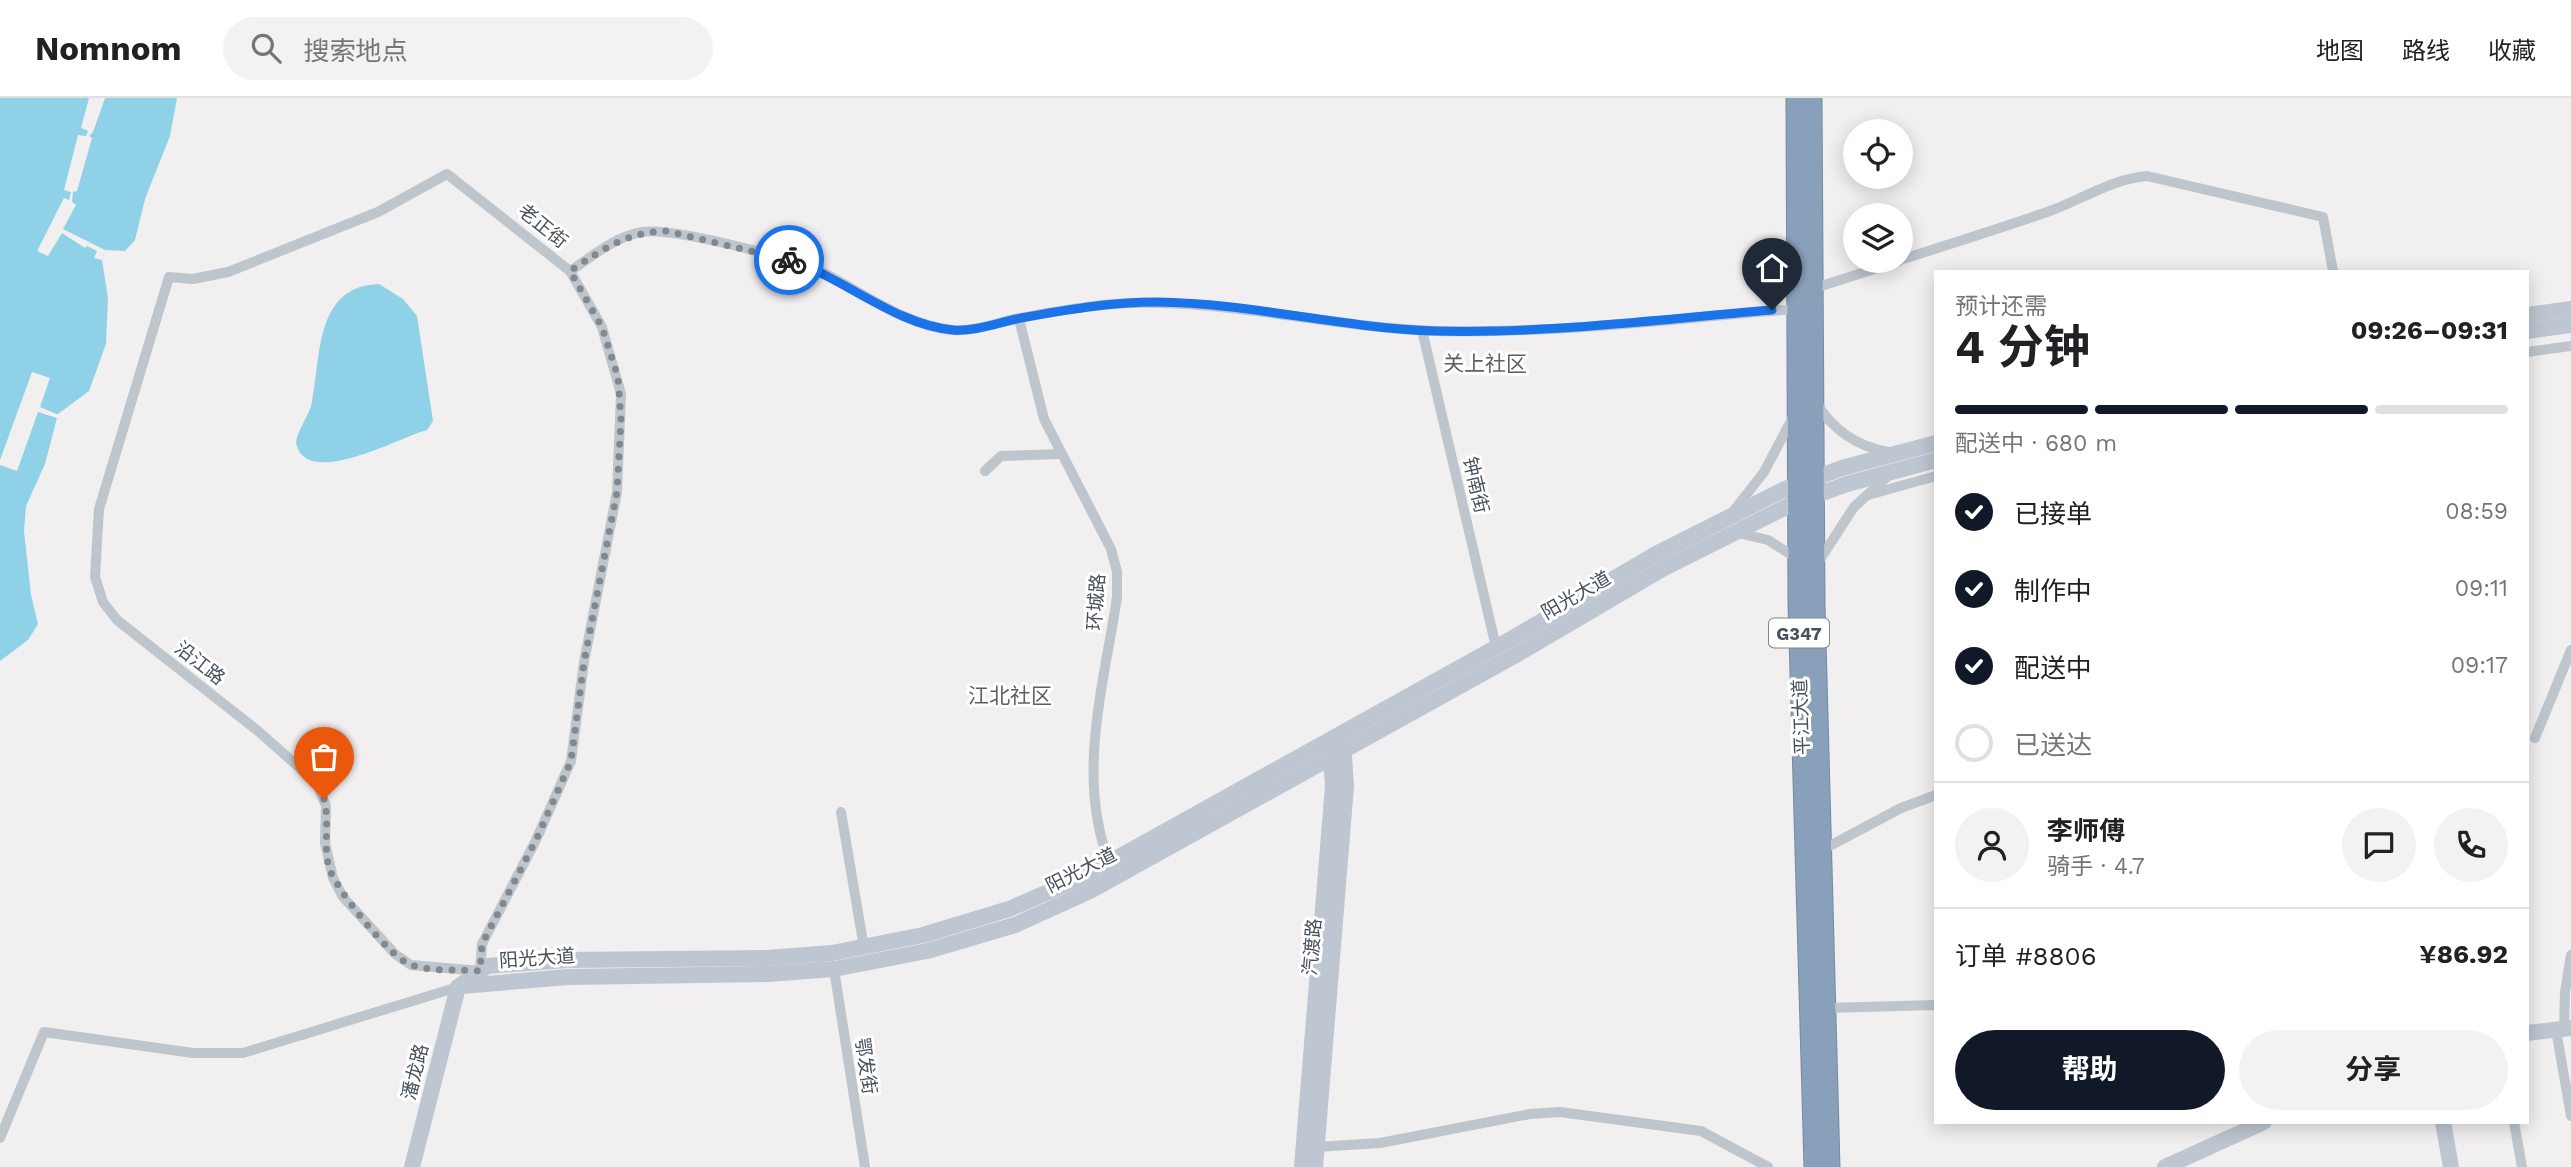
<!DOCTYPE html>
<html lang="zh">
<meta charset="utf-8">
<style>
:root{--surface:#fff;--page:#f2f2f2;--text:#202124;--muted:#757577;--line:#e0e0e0;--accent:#111827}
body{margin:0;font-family:"Work Sans","Noto Sans SC",sans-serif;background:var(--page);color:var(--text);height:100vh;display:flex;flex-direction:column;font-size:26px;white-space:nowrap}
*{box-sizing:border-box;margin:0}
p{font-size:23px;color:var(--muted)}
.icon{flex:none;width:38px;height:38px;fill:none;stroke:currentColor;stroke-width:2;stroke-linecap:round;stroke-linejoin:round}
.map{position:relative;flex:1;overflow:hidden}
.panel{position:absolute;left:1934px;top:172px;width:595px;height:854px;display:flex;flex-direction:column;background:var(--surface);border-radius:0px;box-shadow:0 4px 18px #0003}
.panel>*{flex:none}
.controls{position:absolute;left:1843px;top:21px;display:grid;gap:14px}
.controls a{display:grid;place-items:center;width:70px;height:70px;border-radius:50%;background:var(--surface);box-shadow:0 4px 18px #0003;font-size:35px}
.pin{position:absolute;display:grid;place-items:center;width:60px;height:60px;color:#fff;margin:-72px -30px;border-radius:50% 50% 50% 0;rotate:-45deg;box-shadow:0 0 7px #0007}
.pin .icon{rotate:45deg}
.courier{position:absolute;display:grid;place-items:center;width:70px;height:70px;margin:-35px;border:5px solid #1a73e8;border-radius:50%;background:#fff;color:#222;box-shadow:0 2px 9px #0007}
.headline em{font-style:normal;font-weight:700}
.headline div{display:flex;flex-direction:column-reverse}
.headline{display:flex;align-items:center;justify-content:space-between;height:119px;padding:0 21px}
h1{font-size:46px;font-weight:700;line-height:52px}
.bar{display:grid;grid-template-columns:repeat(4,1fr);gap:10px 7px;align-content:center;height:84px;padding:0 21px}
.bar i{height:9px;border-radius:5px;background:var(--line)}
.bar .selected{background:var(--accent)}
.bar p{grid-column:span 4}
.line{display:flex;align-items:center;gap:18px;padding:0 21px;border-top:2px solid var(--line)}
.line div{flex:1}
.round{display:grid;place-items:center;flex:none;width:74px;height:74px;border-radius:37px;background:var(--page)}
ol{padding:0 21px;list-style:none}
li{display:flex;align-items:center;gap:21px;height:77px}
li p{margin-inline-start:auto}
li .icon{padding:7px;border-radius:50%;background:var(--accent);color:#fff;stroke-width:4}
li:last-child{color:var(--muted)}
li i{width:38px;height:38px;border:4px solid var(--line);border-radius:50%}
.action{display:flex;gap:14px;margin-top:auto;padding:14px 21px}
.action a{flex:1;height:80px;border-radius:42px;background:var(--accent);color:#fff;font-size:28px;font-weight:700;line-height:80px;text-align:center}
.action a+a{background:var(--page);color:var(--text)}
header{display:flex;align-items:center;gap:42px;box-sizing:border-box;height:98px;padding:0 35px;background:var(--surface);border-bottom:2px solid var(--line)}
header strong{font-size:33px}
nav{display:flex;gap:38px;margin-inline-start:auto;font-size:24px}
.search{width:490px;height:63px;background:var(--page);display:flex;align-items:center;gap:18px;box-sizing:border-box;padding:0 24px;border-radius:38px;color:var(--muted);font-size:26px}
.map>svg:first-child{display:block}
.water{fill:#8fd2e7}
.pier{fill:#f1efef}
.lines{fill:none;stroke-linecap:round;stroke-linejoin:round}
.highway-casing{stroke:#748ba6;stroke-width:21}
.street{stroke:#bec5cd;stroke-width:10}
.secondary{stroke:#bdc6d1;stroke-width:16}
.highway{stroke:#89a0bb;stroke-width:19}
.done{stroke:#83888f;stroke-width:7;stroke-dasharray:0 12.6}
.route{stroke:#1a73e8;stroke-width:9}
.labels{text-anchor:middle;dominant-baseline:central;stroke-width:6;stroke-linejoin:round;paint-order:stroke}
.shield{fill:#fff;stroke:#7f858c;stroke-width:2}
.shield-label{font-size:18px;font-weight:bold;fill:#48515b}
.street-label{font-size:19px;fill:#48515b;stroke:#fff}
.neighbourhood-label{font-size:21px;fill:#5c5f63;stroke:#fff}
</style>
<header>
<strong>Nomnom</strong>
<div class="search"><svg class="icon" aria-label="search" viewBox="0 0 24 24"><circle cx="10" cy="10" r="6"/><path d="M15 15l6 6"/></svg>搜索地点</div>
<nav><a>地图</a><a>路线</a><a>收藏</a></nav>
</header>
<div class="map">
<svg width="2571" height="1069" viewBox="0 0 2571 1069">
<rect width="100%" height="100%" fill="#f1efef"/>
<g class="water">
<path d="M0 0H177L170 38 145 101 135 142 125 153 105 152 102 162 108 200 106 246 89 293 58 316 45 366 26 408 24 433 31 497 38 526 28 542 0 563Z"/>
<path d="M379 186 403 201 417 218 433 323 427 332C400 339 304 393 296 344 298 330 309 319 312 304 321 258 315 188 379 186Z"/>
</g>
<g class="pier">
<path d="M89 0H105L93 34 89 38 92 40 77 93 73 94 72 104 76 107 63 131 105 152 102 162 94 160 97 153 87 148 85 150 62 135 48 158 37 153 64 100 69 102 71 94 64 92 78 37 86 38 88 33 81 30Z"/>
<path d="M32 274 50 280 40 309 59 317 61 313 64 314 60 321 38 314 17 373 0 367V362Z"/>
</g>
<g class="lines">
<defs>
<g id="highway">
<path d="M1796 0 1798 505 1814 1069"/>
<path d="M1812 0 1815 505 1830 1069"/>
</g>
</defs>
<use href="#highway" class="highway-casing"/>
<g class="street">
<path d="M447 76 570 173 602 229 621 296 617 394 584 564 571 663 536 742 482 846 480 873 411 867 395 856 343 799 333 780 325 745 326 708 317 685 258 633 117 522 103 504 95 479 99 411 169 179 193 181 228 174 378 114Z"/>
<path d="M1900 162C1950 146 2001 130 2050 113 2083 101 2112 81 2147 78L2323 119 2333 173"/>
<path d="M570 173C593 158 614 139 642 134 672 129 797 161 826 176 866 197 906 227 952 232 971 234 996 225 1015 221 1062 212 1110 203 1159 205 1252 207 1343 230 1436 233 1556 236 1677 220 1796 211"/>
<path d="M1812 191 1899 163"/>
<path d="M1019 221 1044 321 1111 451 1117 474V499C1104 587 1076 678 1109 764"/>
<path d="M1422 232 1496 549"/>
<path d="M2527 254 2571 248"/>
<path d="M1816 304C1832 332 1858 349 1889 354"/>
<path d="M985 373 1001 358 1061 356"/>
<path d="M1868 397 1936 378"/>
<path d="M1732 415 1764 374 1793 319"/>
<path d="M1738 435 1768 442 1798 461"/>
<path d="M1819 463 1854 409 1888 378"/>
<path d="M2535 640 2571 552"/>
<path d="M841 714 864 850"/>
<path d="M1822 752 1901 710 1936 697"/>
<path d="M834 871 865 1069"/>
<path d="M1826 910 1936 907"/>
<path d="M2564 931 2565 894 2571 857"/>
<path d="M2556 932 2571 1018"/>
<path d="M2514 1024 2522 1069"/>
<path d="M0 1040 44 934 193 955H243L458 889"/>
<path d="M1316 1049 1380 1045 1530 1016 1560 1014 1701 1033 1768 1069"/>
</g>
<g class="secondary">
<path d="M2527 217 2571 211"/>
<path d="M2527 233 2571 227"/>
<path d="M462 888 568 879 768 876 834 871 927 853 1015 827 1090 793 1514 558 1664 470 1792 406 1847 386 1936 362"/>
<path d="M458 889 487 868 567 862 767 860 832 855 923 837 1009 811 1083 779 1506 544 1656 456 1785 391 1842 370 1936 345"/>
<path d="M2527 935 2571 930"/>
<path d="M2443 1024 2451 1069"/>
<path d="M412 1069 458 889"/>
<path d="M1302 1069 1333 688 1330 650"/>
<path d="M1315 1069 1346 688 1343 642"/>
<path d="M2165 1069 2264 1024"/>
</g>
<use href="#highway" class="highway"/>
</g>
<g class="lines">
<path class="done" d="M324 701C330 723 323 747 329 770 336 791 390 860 411 867 431 874 459 871 480 873L482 846 536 742 571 663 584 564 617 394 621 322 618 279 602 229 570 173C602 152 626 134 666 133L789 162"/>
<path class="route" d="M789 162C845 180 893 226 953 232 974 234 1000 224 1021 220 1065 212 1111 204 1157 204 1250 205 1341 230 1435 233 1547 236 1660 221 1772 212"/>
</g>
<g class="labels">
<rect class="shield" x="1769" y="520.5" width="60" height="29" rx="5"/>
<g class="shield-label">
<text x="1799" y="535">G347</text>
</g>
<g class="street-label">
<text transform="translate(543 128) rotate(39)">老正街</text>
<text transform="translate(1476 387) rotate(77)">钟南街</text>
<text transform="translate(1576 497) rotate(-30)">阳光大道</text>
<text transform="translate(1096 504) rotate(-86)">环城路</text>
<text transform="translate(200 565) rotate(38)">沿江路</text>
<text transform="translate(1801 619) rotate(-92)">平江大道</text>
<text transform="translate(1081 772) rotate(-27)">阳光大道</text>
<text transform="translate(1312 849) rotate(-85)">汽渡路</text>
<text transform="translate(537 860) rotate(-4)">阳光大道</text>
<text transform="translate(866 968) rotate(82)">鄂发街</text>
<text transform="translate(415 974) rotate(-76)">潘龙路</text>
</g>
<g class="neighbourhood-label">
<text x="1485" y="265">关上社区</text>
<text x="1010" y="597">江北社区</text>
</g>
</g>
</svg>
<div class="controls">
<a><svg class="icon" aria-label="locate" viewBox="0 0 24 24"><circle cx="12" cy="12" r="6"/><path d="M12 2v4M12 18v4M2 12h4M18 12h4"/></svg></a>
<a><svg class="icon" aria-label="layers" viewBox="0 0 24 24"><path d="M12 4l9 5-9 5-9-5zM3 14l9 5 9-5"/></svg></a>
</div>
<div class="pin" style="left:324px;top:701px;background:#ea580c"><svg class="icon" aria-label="bag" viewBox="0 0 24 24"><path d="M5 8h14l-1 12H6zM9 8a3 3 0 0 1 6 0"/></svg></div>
<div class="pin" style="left:1772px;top:212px;background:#1f2937"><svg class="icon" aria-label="home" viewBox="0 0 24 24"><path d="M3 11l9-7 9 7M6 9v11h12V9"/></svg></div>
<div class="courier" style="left:789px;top:162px"><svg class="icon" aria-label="bike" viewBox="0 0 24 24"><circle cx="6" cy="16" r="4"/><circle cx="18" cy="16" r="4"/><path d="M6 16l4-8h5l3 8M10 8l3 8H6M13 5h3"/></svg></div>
<section class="panel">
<div class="headline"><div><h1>4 分钟</h1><p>预计还需</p></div><em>09:26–09:31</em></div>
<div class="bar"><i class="selected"></i><i class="selected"></i><i class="selected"></i><i></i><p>配送中 · 680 m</p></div>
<ol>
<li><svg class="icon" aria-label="check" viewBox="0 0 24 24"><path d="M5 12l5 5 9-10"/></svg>已接单<p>08:59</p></li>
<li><svg class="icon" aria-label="check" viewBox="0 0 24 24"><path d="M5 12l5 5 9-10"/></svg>制作中<p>09:11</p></li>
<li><svg class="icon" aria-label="check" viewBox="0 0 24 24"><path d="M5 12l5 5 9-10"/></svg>配送中<p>09:17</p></li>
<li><i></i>已送达</li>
</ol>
<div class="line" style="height:126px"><a class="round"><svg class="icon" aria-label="person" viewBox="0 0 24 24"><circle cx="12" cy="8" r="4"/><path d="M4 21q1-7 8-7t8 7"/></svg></a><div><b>李师傅</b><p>骑手 · 4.7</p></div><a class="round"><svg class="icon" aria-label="chat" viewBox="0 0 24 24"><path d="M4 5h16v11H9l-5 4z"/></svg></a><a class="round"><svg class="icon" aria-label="phone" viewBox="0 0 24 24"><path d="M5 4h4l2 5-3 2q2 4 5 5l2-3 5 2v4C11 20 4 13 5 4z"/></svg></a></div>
<div class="line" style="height:91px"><div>订单 #8806</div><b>¥86.92</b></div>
<div class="action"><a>帮助</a><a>分享</a></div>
</section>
</div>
